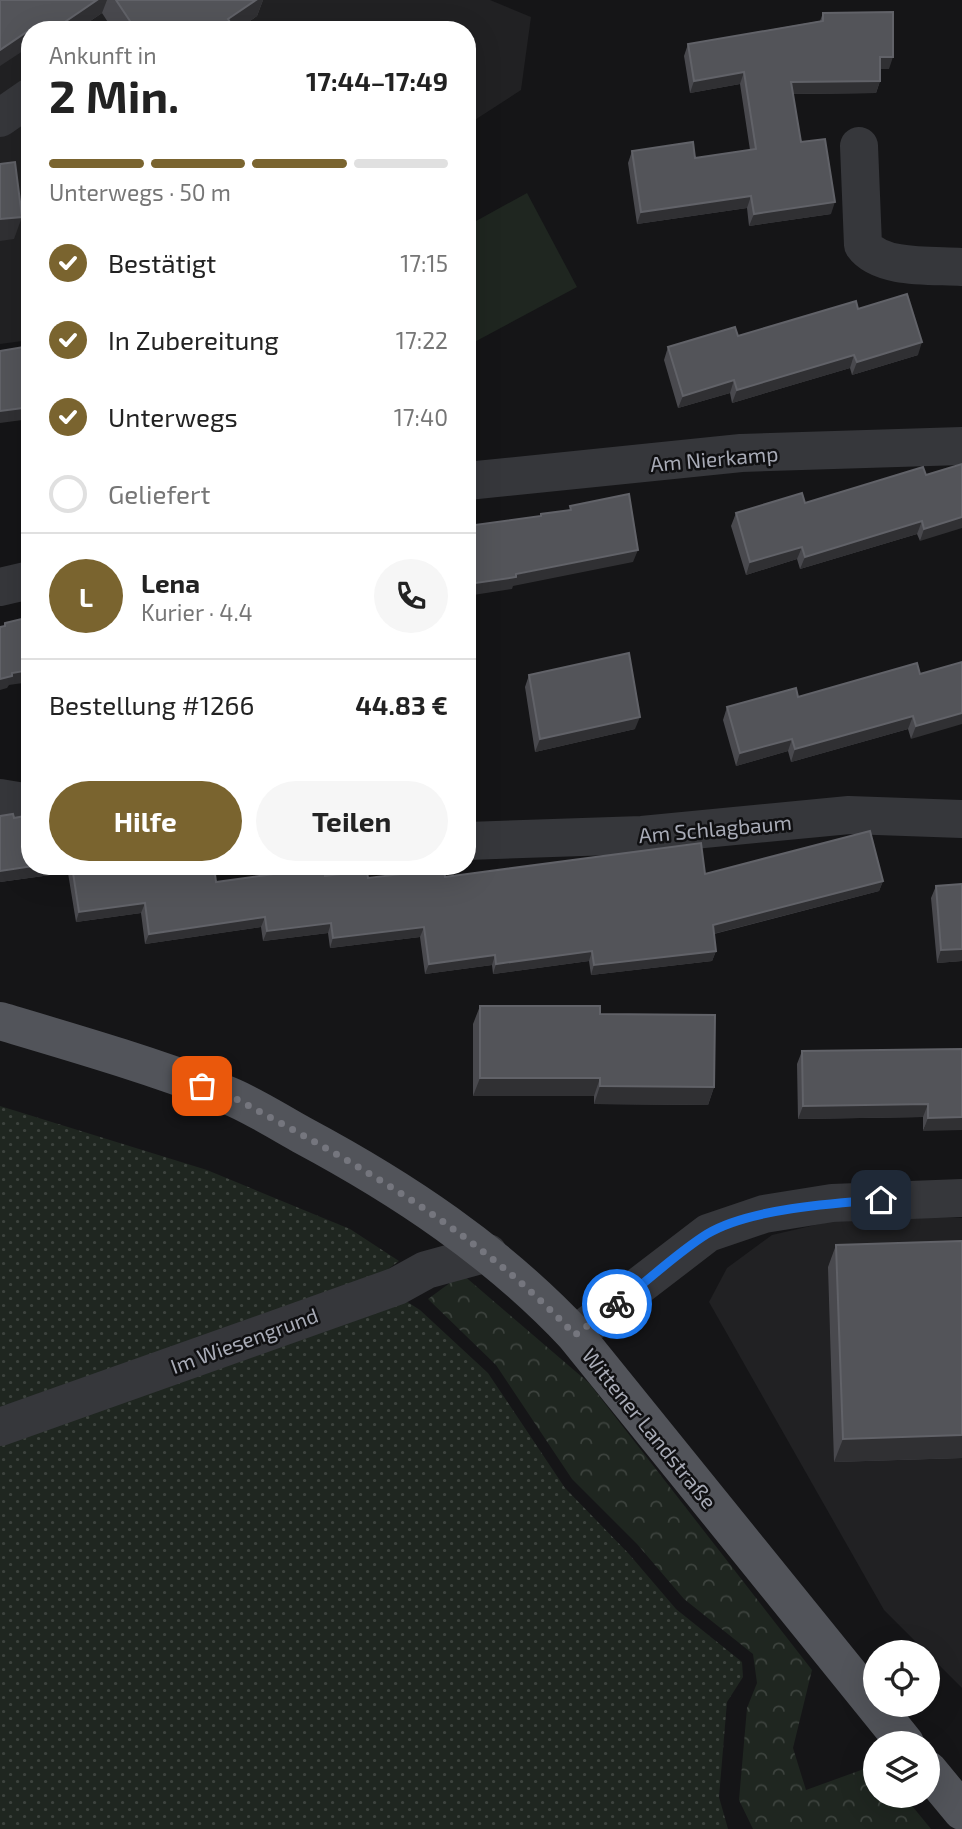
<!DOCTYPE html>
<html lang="de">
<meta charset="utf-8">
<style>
:root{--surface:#fff;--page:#f6f6f6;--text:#222;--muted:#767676;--line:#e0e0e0;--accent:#7a642f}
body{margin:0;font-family:"Exo 2",sans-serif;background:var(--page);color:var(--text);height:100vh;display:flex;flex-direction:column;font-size:26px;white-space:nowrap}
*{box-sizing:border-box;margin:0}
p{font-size:23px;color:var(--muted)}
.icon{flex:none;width:38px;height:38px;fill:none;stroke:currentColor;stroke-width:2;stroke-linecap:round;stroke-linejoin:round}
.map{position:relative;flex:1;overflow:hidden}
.drawer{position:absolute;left:21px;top:21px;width:455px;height:854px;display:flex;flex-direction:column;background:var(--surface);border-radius:28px;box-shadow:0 7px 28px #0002}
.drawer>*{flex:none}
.tools{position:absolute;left:863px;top:1640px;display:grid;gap:14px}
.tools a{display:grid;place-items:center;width:77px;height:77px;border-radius:50%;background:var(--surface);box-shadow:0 7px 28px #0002;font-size:35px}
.pin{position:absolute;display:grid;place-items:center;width:60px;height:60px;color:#fff;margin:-30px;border-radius:14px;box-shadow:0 4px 10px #0006}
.courier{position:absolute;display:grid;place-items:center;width:70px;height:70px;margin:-35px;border:5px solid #1a73e8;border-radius:50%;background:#fff;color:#222;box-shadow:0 2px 9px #0007}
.headline em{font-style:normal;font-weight:700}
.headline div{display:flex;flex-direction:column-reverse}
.headline{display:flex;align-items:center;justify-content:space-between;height:119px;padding:0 28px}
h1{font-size:46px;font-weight:700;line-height:52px}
.bar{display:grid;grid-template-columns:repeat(4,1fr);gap:10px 7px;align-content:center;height:84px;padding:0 28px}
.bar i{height:9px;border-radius:5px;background:var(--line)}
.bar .current{background:var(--accent)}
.bar p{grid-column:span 4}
.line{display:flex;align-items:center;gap:18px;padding:0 28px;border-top:2px solid var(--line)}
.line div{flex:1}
.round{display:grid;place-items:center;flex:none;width:74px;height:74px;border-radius:37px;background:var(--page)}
ol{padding:0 28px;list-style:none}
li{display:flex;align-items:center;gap:21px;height:77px}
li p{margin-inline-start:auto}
li .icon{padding:7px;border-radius:50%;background:var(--accent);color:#fff;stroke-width:4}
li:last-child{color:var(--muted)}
li i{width:38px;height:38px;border:4px solid var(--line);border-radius:50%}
.primary-button{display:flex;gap:14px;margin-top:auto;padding:14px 28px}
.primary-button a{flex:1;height:80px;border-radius:42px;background:var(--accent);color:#fff;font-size:28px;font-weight:700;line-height:80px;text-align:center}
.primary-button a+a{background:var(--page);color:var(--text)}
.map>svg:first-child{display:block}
.built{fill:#212123}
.grass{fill:url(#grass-dots)}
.forest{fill:url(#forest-crowns)}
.pitch{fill:#1f2620}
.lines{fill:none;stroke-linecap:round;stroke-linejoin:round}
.minor{stroke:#36373b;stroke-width:38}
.major{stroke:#52545a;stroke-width:38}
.wall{fill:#49494e}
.shaded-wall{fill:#303033}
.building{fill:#535459;stroke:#616268;stroke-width:2}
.done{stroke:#75767e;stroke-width:7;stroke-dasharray:0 12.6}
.route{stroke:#1a73e8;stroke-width:9}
.labels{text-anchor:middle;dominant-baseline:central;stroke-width:5;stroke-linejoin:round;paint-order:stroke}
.street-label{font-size:21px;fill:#a8abb6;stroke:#101012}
</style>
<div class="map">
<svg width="962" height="1829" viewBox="0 0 962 1829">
<defs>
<pattern id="grass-dots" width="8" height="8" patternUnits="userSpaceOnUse" patternTransform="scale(1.75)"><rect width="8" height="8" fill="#1f2620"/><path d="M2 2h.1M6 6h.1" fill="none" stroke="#3d433e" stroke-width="1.8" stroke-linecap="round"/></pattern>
<pattern id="forest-crowns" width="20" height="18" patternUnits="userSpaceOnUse" patternTransform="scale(1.75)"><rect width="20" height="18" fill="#1f2620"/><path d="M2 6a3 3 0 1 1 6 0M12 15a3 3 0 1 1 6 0" fill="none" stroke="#3d433e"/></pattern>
</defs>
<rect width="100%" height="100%" fill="#151517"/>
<g class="built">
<path d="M0 0H490L531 17 521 90 467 125V30H30V340L0 344Z"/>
<path d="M924 1217 962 1218V1688L884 1610 709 1302 727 1268 772 1235 828 1222Z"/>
</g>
<g class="grass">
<path d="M0 1106 207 1170 350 1229 399 1261 371 1282 0 1417Z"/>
<path d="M395 1294 420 1310 488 1373 565 1488 629 1554 676 1609 742 1662 743 1677 727 1702 719 1797 728 1829H0V1436Z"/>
</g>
<path class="forest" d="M462 1274 589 1383 812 1670 793 1748 806 1790 875 1765V1796H904L931 1829H753L739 1800 747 1708 757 1683 753 1654 684 1599 637 1544 572 1479 496 1365 428 1299Z"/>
<path class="pitch" d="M527 193 577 287 467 346V226Z"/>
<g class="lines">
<g class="minor">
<path d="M0 118 30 97"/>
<path d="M859 146 863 245C881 270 934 265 962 267"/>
<path d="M467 481 741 453 962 446"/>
<path d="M0 587 30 580"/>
<path d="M0 798 30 803"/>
<path d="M467 841 642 835 849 815 962 819"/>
<path d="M575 1335 708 1233 764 1214 832 1203 962 1198"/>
<path d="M0 1427 397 1286 426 1270 488 1253"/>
</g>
<g class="major">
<path d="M0 1021C74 1043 150 1065 222 1093 250 1103 276 1121 302 1135 403 1189 496 1251 575 1335L905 1743"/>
<path d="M928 1770 962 1811"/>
</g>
</g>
<g class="wall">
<path d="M0 0H263L257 16 237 30H113L102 13 77 30H30V54Z"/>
<path d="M823 13 889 69H880V81L876 93 793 94 801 142 831 214 749 226 747 208 637 224 628 163 632 151 695 158 750 150 740 84 690 93 684 56 688 44 820 21Z"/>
<path d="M858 309 918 355 852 375 850 368 732 403 730 393 678 408 664 360 668 347 738 336Z"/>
<path d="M962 464 920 541 917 534 800 569 797 559 746 575 731 526 736 513 805 503 926 475Z"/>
<path d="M962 662 911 739 908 729 791 762 788 751 736 766 723 720 727 707 798 697 920 674Z"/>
<path d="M529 675 635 729 535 752 525 687Z"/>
<path d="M13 814 14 818 30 815V866H214L216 882 324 867 325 876 367 871 368 878 444 869 445 877 701 843 705 874 870 831 883 881 879 891 714 934 716 951 712 961 591 975 589 961 493 974 492 965 425 974 420 937 330 948 328 933 263 941 261 927 145 944 141 913 76 922 67 867 65 873 0 882V816Z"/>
<path d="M936 886 962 961 937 963 931 898Z"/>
<path d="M480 1006 600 1014 714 1087 708 1105 594 1104V1096H473V1024Z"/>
<path d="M962 1049 923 1131V1117L798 1119 797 1064 802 1051Z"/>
<path d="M962 1241V1458L834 1462 828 1267 836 1245Z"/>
</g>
<g class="shaded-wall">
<path d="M97 0H107L102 13 77 30H53Z"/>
<path d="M256 0H263L257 16 237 30H224L228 19Z"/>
<path d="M34 27 33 30H30V38L26 49 0 66V50Z"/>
<path d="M880 57H893L889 69H876Z"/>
<path d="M744 72 740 84 690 93 694 81Z"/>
<path d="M880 81 876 93 787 94 791 82Z"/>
<path d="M751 196 747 208 637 224 641 212Z"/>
<path d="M835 202 831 214 749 226 754 214Z"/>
<path d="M22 217 14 239 0 241V219Z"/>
<path d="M922 342 918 355 852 375 857 362Z"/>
<path d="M854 355 850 368 732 403 737 390Z"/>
<path d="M734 380 730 393 678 408 683 396Z"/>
<path d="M30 407V419L0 423V411Z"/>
<path d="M962 517V528L920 541 924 529Z"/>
<path d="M922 521 917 534 800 569 805 557Z"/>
<path d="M802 547 797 559 746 575 750 562Z"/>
<path d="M638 550 633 562 513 586 512 589 467 596V588L469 584Z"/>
<path d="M30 670V682L9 685 7 688 0 690V679L12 673Z"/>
<path d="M962 713V724L911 739 916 726Z"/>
<path d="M913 716 908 729 791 762 795 749Z"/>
<path d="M640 717 635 729 535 752 540 739Z"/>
<path d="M792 739 788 751 736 766 740 753Z"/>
<path d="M33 866H68L65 873 0 882V871Z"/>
<path d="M883 881 879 891 709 935 713 925Z"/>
<path d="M145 903 141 913 76 922 79 912Z"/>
<path d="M265 917 261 927 145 944 149 934Z"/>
<path d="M331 923 328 933 263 941 267 931Z"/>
<path d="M424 927 420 937 330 948 333 938Z"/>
<path d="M962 949V961L937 963 941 950Z"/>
<path d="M592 951 589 961 493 974 496 964Z"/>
<path d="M716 951 712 961 591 975 594 965Z"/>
<path d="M495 955 492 965 425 974 429 964Z"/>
<path d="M480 1078H600L594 1096H473Z"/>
<path d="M600 1086 714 1087 708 1105 594 1104Z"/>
<path d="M928 1104 923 1117 798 1119 803 1106Z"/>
<path d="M962 1117V1130L923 1131 928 1118Z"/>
<path d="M962 1435V1458L834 1462 843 1439Z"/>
</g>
<g class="building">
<path d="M0 0H97L53 30H36L34 27 0 50Z"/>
<path d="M116 0H256L228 19 235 30H136Z"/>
<path d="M893 12V57H880V81L791 82 801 142 825 139 835 202 754 214 751 196 641 212 632 151 693 142 695 158 756 149 744 72 694 81 688 44 823 21V13Z"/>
<path d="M15 162 22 217 0 219V164Z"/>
<path d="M907 294 922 342 857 362 854 355 737 390 734 380 683 396 668 347 735 327 738 336 856 301 858 309Z"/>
<path d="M30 346V407L0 411V351Z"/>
<path d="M962 464V517L924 529 922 521 805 557 802 547 750 562 736 513 802 493 805 503 923 467 926 475Z"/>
<path d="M629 494 638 550 516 574V577L469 584 467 577V526L541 516V514L571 510 570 506Z"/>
<path d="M30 617V670L12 673V676L0 679V627L5 626V623Z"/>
<path d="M629 653 640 717 540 739 529 675Z"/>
<path d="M962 662V713L916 726 913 716 795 749 792 739 740 753 727 707 796 688 798 697 917 663 920 674Z"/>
<path d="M13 814 14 818 30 815V866H33L0 871V816Z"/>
<path d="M870 831 883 881 713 925 716 951 594 965 592 951 496 964 495 955 429 964 424 927 333 938 331 923 267 931 265 917 149 934 145 903 79 912 72 866H214L216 882 324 867 325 876 367 871 368 878 444 869 445 877 701 843 705 874Z"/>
<path d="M962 884V949L941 950 936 886Z"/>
<path d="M480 1006H600V1014L715 1015 714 1087 600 1086V1078H480Z"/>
<path d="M962 1049V1117L928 1118V1104L803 1106 802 1051Z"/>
<path d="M962 1241V1435L843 1439 836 1245Z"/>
</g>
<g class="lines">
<path class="done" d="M202 1086 225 1093C354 1162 473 1227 575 1335L617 1304"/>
<path class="route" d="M617 1304C647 1282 675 1254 707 1234 748 1209 833 1203 881 1200"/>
</g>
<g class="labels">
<g class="street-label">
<text transform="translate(714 458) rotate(-5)">Am Nierkamp</text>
<text transform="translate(715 828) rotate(-5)">Am Schlagbaum</text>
<text transform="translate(244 1340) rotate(-20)">Im Wiesengrund</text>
<text transform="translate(650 1428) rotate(51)">Wittener Landstraße</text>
</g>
</g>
</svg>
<div class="tools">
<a><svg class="icon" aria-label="locate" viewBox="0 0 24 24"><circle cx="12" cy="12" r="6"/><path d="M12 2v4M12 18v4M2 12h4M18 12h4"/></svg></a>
<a><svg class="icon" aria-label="layers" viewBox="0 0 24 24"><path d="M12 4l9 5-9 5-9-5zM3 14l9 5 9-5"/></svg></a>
</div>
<div class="pin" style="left:202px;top:1086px;background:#ea580c"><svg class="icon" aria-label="bag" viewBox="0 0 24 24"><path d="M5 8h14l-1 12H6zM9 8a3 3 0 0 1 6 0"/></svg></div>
<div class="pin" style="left:881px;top:1200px;background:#1f2937"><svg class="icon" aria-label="home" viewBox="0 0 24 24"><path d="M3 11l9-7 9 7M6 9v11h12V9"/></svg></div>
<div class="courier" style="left:617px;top:1304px"><svg class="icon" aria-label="bike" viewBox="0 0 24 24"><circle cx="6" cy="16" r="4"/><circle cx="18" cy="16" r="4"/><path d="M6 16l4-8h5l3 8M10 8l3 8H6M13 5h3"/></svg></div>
<section class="drawer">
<div class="headline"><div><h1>2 Min.</h1><p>Ankunft in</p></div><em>17:44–17:49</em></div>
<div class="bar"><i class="current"></i><i class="current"></i><i class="current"></i><i></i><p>Unterwegs · 50 m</p></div>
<ol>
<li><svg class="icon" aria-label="check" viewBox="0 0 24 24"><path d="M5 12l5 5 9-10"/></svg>Bestätigt<p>17:15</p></li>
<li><svg class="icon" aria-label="check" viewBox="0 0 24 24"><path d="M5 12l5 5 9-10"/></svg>In Zubereitung<p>17:22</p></li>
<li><svg class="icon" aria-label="check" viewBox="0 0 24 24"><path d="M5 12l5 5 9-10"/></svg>Unterwegs<p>17:40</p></li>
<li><i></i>Geliefert</li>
</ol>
<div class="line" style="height:126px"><b class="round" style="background:var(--accent);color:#fff">L</b><div><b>Lena</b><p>Kurier · 4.4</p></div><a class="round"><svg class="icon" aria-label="phone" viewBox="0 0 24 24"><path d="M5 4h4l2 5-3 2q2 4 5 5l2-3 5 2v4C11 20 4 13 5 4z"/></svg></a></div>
<div class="line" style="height:91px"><div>Bestellung #1266</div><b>44.83 €</b></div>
<div class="primary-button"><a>Hilfe</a><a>Teilen</a></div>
</section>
</div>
